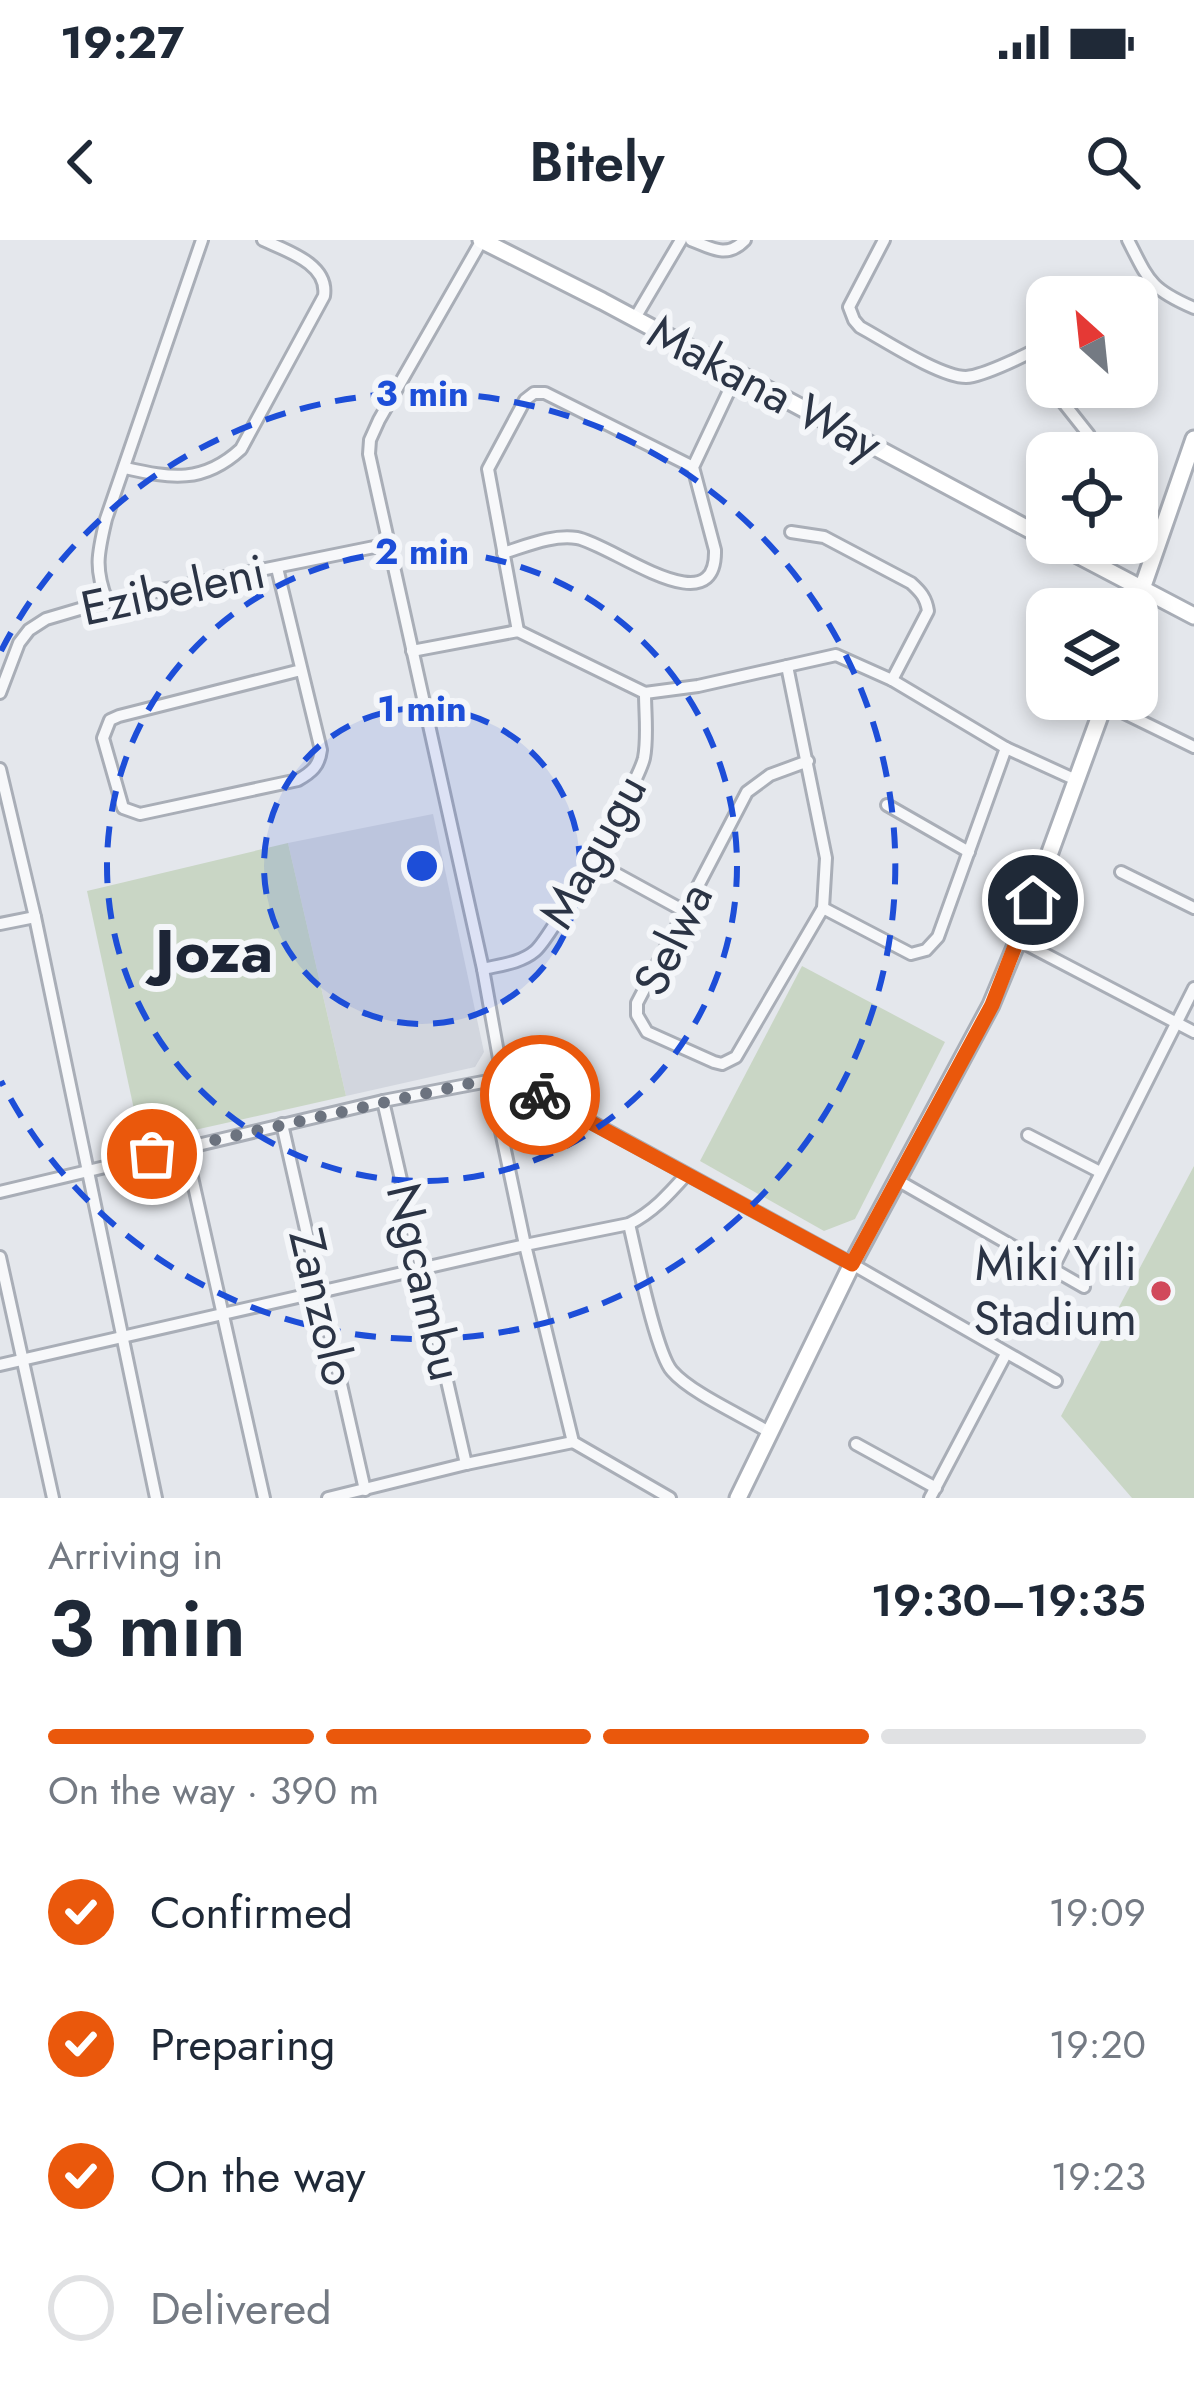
<!DOCTYPE html>
<meta charset="utf-8">
<style>
:root{--surface:#fff;--page:#f6f6f7;--text:#1f2937;--muted:#747a83;--line:#e0e1e3;--accent:#ea580c}
body{margin:0;font-family:Jost,sans-serif;background:var(--page);color:var(--text);height:100vh;display:flex;flex-direction:column;font-size:45px;white-space:nowrap}
*{box-sizing:border-box;margin:0}
p{font-size:39px;color:var(--muted)}
.icon{flex:none;width:66px;height:66px;fill:none;stroke:currentColor;stroke-width:2;stroke-linecap:round;stroke-linejoin:round}
.map{position:relative;height:1258px;overflow:hidden}
.sheet{display:flex;flex-direction:column;background:var(--surface);flex:1}
.sheet>*{flex:none}
.needle{width:78px;rotate:333deg}
.tools{position:absolute;left:1026px;top:36px;display:grid;gap:24px}
.tools a{display:grid;place-items:center;width:132px;height:132px;border-radius:24px;background:var(--surface);box-shadow:0 6px 18px #0003;font-size:60px}
.pin{position:absolute;display:grid;place-items:center;width:102px;height:102px;color:#fff;margin:-51px;border:6px solid #fff;border-radius:50%;box-shadow:0 3px 12px #0007}
.courier{position:absolute;display:grid;place-items:center;width:120px;height:120px;margin:-60px;border:9px solid #ea580c;border-radius:50%;background:#fff;color:#222;box-shadow:0 3px 15px #0007}
.overview em{font-style:normal;font-weight:600}
.overview div{display:flex;flex-direction:column-reverse}
.overview{display:flex;align-items:center;justify-content:space-between;height:204px;padding:0 48px}
h1{font-size:78px;font-weight:600;line-height:90px}
.bar{display:grid;grid-template-columns:repeat(4,1fr);gap:18px 12px;align-content:center;height:144px;padding:0 48px}
.bar i{height:15px;border-radius:9px;background:var(--line)}
.bar .on{background:var(--accent)}
.bar p{grid-column:span 4}
ol{padding:0 48px;list-style:none}
li{display:flex;align-items:center;gap:36px;height:132px}
li p{margin-inline-start:auto}
li .icon{padding:12px;border-radius:50%;background:var(--accent);color:#fff;stroke-width:4}
li:last-child{color:var(--muted)}
li i{width:66px;height:66px;border:6px solid var(--line);border-radius:50%}
.status{display:flex;justify-content:space-between;align-items:center;height:84px;padding:0 60px;background:var(--surface);direction:ltr}
.status svg{height:33px;fill:currentColor}
header{display:flex;justify-content:space-between;align-items:center;height:156px;padding:0 48px;background:var(--surface);font-size:54px;font-weight:600}
.map>svg:first-child{display:block}
.built{fill:#d2d6de}
.green{fill:#c9d6c5}
.lines{fill:none;stroke-linecap:round;stroke-linejoin:round}
.street-casing{stroke:#a9aeb7;stroke-width:16}
.secondary-casing{stroke:#a9aeb7;stroke-width:21}
.street{stroke:#f7f8fa;stroke-width:10}
.secondary{stroke:#fff;stroke-width:15}
.done{stroke:#6c737f;stroke-width:12;stroke-dasharray:0 21.6}
.route{stroke:#ea580c;stroke-width:15}
.ring{fill:none;stroke:#1d4ed8;stroke-width:6;stroke-dasharray:21 15}
.poi-dot{fill:#d1495b;stroke:#f4f6f9;stroke-width:4.5}
.labels{text-anchor:middle;dominant-baseline:central;stroke-width:12;stroke-linejoin:round;paint-order:stroke}
.street-label{font-size:48px;fill:#2b3445;stroke:#f4f6f9}
.poi-label{font-size:48px;fill:#2b3445;stroke:#f4f6f9;text-anchor:end}
.district-label{font-size:60px;font-weight:bold;fill:#1d2536;stroke:#f4f6f9}
.centre{fill:#1d4ed8;stroke:#f4f6f9;stroke-width:6}
.ring-label{font-size:36px;text-anchor:middle;font-weight:bold;fill:#1d4ed8;stroke:#f4f6f9;stroke-width:12;stroke-linejoin:round;paint-order:stroke}
</style>
<div class="status"><b>19:27</b><svg viewBox="0 0 49 12"><path d="M0 12V9h3v3zM5 12V6h3v6zM10 12V3h3v9zM15 12V0h3v12zM26 1h20v11H26zM47 4h2v5h-2z"/></svg></div>
<header><svg class="icon" aria-label="back" viewBox="0 0 24 24"><path d="M15 5l-7 7 7 7"/></svg>Bitely<svg class="icon" aria-label="search" viewBox="0 0 24 24"><circle cx="10" cy="10" r="6"/><path d="M15 15l6 6"/></svg></header>
<div class="map">
<svg width="1194" height="1258" viewBox="0 0 1194 1258">
<rect width="100%" height="100%" fill="#e4e7ec"/>
<path class="built" d="M433 574 484 812 475 827 346 856 288 603Z"/>
<g class="green">
<path d="M288 603 346 856 141 902 87 651Z"/>
<path d="M802 726 945 802 855 979 824 991 700 921Z"/>
<path d="M1194 926V1258H1132L1061 1176Z"/>
</g>
<g class="lines">
<defs>
<g id="street">
<path d="M482 0 379 180 370 200 369 214 483 729 500 824 490 839"/>
<path d="M691 0C711 8 727 19 745 0"/>
<path d="M884 0 849 67 854 80 860 87C884 100 940 137 966 137 984 136 1031 113 1047 103"/>
<path d="M1128 0C1149 41 1150 49 1194 68"/>
<path d="M1124 57 1150 42"/>
<path d="M635 78 681 0"/>
<path d="M1033 112 1047 140"/>
<path d="M1051 147 1089 195"/>
<path d="M125 228C171 238 203 244 241 209L324 56C329 24 287 11 263 0"/>
<path d="M791 292 824 297 911 343C921 352 926 358 928 371L892 440"/>
<path d="M503 313C526 306 553 294 577 298 611 304 717 388 715 310L693 227 737 134"/>
<path d="M277 328 321 510C319 526 312 532 298 540L140 574 123 568 103 498 110 480 119 476 301 430"/>
<path d="M107 361C94 328 98 313 106 279L202 0"/>
<path d="M518 391 488 229 525 160 534 153H545L693 227"/>
<path d="M412 411 518 391 645 453 698 446 836 415 892 440 1006 508 1076 540"/>
<path d="M787 426 826 618 823 668 736 817 722 824 714 822 647 792 637 775V763L747 552 770 535 808 521"/>
<path d="M0 453 19 403 29 390 46 379 107 361 389 304"/>
<path d="M1104 463 1194 507"/>
<path d="M0 529 35 677 156 1258"/>
<path d="M887 565 969 612"/>
<path d="M591 620 686 672"/>
<path d="M1121 632 1194 668"/>
<path d="M823 668 911 714 926 710 938 697 1006 508"/>
<path d="M0 684 35 677"/>
<path d="M1018 700 1194 792"/>
<path d="M483 729C500 725 521 723 535 711 552 697 639 541 644 518 648 497 645 474 645 453"/>
<path d="M490 839 525 1005 573 1202 670 1258"/>
<path d="M383 861 466 1224"/>
<path d="M282 884 365 1250"/>
<path d="M1028 895 1100 932"/>
<path d="M185 906 264 1258"/>
<path d="M897 940 1084 1047"/>
<path d="M0 952 383 861 509 837 852 1024 1056 1141"/>
<path d="M629 984C636 1013 656 1113 672 1131 691 1153 743 1176 769 1192"/>
<path d="M0 1017 53 1258"/>
<path d="M1053 1028 1194 748"/>
<path d="M0 1125 525 1005 629 984C653 972 669 954 686 935"/>
<path d="M856 1204 936 1248"/>
<path d="M328 1258 466 1224 573 1202"/>
<path d="M930 1258 1006 1114"/>
</g>
<g id="secondary">
<path d="M481 0 602 61 1047 299"/>
<path d="M1055 303 1194 376"/>
<path d="M1135 369 1194 199"/>
<path d="M738 1258 852 1024 991 765 1018 700 1106 459"/>
</g>
</defs>
<use href="#street" class="street-casing"/>
<use href="#secondary" class="secondary-casing"/>
<use href="#street" class="street"/>
<use href="#secondary" class="secondary"/>
</g>
<g class="lines">
<path class="done" d="M152 914 490 839 508 837 540 855"/>
<path class="route" d="M540 855 852 1024 992 765 1033 660"/>
</g>
<circle cx="422" cy="626" r="158" fill="#1d4ed8" fill-opacity=".12"/>
<g class="ring">
<circle cx="422" cy="626" r="158"/>
<circle cx="422" cy="626" r="315"/>
<path d="M1 411A473 473 0 1 1 1 841"/>
</g>
<circle class="poi-dot" cx="1161" cy="1051" r="12"/>
<g class="labels">
<g class="street-label">
<text transform="translate(765 148) rotate(28)">Makana Way</text>
<text transform="translate(173 350) rotate(-12)">Ezibeleni</text>
<text transform="translate(593 611) rotate(-61)">Magugu</text>
<text transform="translate(673 699) rotate(-64)">Selwa</text>
<text transform="translate(425 1042) rotate(77)">Ngcambu</text>
<text transform="translate(323 1067) rotate(77)">Zanzolo</text>
</g>
<g class="poi-label">
<text x="1137" y="1023">Miki Yili<tspan x="1137" dy="55">Stadium</tspan></text>
</g>
<g class="district-label">
<text x="214" y="711">Joza</text>
</g>
</g>
<circle cx="422" cy="626" r="18" class="centre"/>
<g class="ring-label">
<text x="422" y="166">3 min</text>
<text x="422" y="324">2 min</text>
<text x="422" y="481">1 min</text>
</g>
</svg>
<div class="tools">
<a><svg class="needle" viewBox="-14 -14 28 28"><path d="M0-13l5 13h-10z" fill="#e53935"/><path d="M0 13l5-13h-10z" fill="#747a83"/></svg></a>
<a><svg class="icon" aria-label="locate" viewBox="0 0 24 24"><circle cx="12" cy="12" r="6"/><path d="M12 2v4M12 18v4M2 12h4M18 12h4"/></svg></a>
<a><svg class="icon" aria-label="layers" viewBox="0 0 24 24"><path d="M12 4l9 5-9 5-9-5zM3 14l9 5 9-5"/></svg></a>
</div>
<div class="pin" style="left:152px;top:914px;background:#ea580c"><svg class="icon" aria-label="bag" viewBox="0 0 24 24"><path d="M5 8h14l-1 12H6zM9 8a3 3 0 0 1 6 0"/></svg></div>
<div class="pin" style="left:1033px;top:660px;background:#1f2937"><svg class="icon" aria-label="home" viewBox="0 0 24 24"><path d="M3 11l9-7 9 7M6 9v11h12V9"/></svg></div>
<div class="courier" style="left:540px;top:855px"><svg class="icon" aria-label="bike" viewBox="0 0 24 24"><circle cx="6" cy="16" r="4"/><circle cx="18" cy="16" r="4"/><path d="M6 16l4-8h5l3 8M10 8l3 8H6M13 5h3"/></svg></div>
</div>
<section class="sheet">
<div class="overview"><div><h1>3 min</h1><p>Arriving in</p></div><em>19:30–19:35</em></div>
<div class="bar"><i class="on"></i><i class="on"></i><i class="on"></i><i></i><p>On the way · 390 m</p></div>
<ol>
<li><svg class="icon" aria-label="check" viewBox="0 0 24 24"><path d="M5 12l5 5 9-10"/></svg>Confirmed<p>19:09</p></li>
<li><svg class="icon" aria-label="check" viewBox="0 0 24 24"><path d="M5 12l5 5 9-10"/></svg>Preparing<p>19:20</p></li>
<li><svg class="icon" aria-label="check" viewBox="0 0 24 24"><path d="M5 12l5 5 9-10"/></svg>On the way<p>19:23</p></li>
<li><i></i>Delivered</li>
</ol>
</section>
